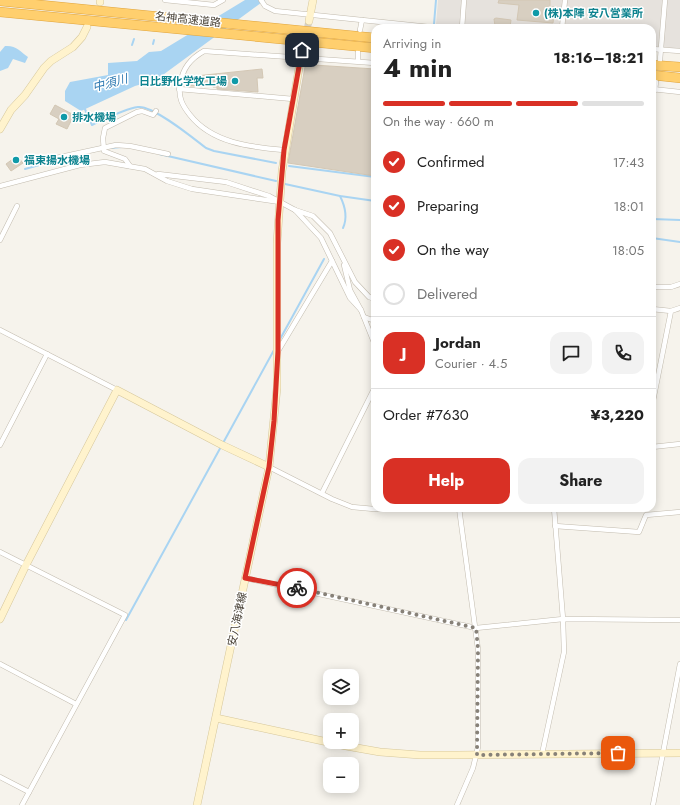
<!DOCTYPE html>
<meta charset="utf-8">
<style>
:root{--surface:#fff;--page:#f2f2f2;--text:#222;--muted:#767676;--line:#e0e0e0;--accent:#d93025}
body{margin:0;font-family:Jost,"Noto Sans JP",sans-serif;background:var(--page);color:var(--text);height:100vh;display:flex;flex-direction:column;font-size:15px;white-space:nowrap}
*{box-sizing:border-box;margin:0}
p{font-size:13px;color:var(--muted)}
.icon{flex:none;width:22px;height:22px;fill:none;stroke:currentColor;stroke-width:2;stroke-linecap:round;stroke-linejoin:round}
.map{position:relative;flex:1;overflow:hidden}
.drawer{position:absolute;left:371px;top:24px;width:285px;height:488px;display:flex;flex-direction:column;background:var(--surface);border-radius:12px;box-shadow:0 2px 10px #0003}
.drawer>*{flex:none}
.controls{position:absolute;left:323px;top:669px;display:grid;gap:8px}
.controls a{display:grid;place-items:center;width:36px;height:36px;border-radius:8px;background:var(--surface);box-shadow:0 2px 10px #0003;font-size:20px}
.pin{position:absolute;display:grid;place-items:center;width:34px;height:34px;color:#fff;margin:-17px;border-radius:8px;box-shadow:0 2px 6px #0006}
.courier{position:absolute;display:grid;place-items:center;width:40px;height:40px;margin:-20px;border:3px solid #d93025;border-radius:50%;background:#fff;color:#222;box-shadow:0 1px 5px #0007}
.head em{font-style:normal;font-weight:700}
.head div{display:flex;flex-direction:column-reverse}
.head{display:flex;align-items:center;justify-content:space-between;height:68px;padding:0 12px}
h1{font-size:26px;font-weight:700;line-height:30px}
.bar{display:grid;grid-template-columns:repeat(4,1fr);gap:6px 4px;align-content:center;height:48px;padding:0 12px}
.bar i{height:5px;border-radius:3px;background:var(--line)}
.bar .active{background:var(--accent)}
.bar p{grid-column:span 4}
.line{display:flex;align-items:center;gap:10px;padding:0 12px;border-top:1px solid var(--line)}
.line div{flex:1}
.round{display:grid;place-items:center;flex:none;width:42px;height:42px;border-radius:12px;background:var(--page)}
ol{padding:0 12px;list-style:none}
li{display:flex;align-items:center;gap:12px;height:44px}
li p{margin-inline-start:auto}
li .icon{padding:4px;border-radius:50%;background:var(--accent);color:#fff;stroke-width:4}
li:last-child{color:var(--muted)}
li i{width:22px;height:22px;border:2px solid var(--line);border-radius:50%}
.button{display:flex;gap:8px;margin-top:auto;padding:8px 12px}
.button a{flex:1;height:46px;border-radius:12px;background:var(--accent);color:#fff;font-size:16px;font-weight:700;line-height:46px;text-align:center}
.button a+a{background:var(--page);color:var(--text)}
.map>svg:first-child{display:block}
.industrial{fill:#e6e2dd}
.water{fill:#a9d4f2}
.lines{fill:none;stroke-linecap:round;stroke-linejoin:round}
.stream{stroke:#a9d4f2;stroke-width:2}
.building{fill:#d8cfc1;stroke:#d3c7b4}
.secondary-tunnel{stroke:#d4d0c8;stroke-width:7;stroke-dasharray:7 3.5;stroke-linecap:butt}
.street-casing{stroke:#c2bbae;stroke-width:5.5}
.secondary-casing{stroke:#d6c79b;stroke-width:8}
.highway-casing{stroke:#e0a43c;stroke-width:10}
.street{stroke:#fff;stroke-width:4.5}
.secondary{stroke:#fff3cd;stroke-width:7}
.highway{stroke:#ffcf6e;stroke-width:9}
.done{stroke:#878178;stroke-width:4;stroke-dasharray:0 7.2}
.route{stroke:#d93025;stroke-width:5}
.culture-dot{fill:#0f9aa8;stroke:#fff;stroke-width:1.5}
.labels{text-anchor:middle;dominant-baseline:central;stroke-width:3;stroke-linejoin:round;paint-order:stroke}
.culture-label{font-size:11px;font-weight:bold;fill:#0d838f;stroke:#fff;text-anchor:start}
.street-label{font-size:11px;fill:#4b4439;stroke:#fff}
.water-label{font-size:12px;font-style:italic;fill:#2e7ab2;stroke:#fff}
</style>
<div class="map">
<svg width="680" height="805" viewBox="0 0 680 805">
<rect width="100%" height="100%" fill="#f6f3ec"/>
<path class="industrial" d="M438 0H680V49L652 46V28H471L436 24Z"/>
<g class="water">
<path d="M245 0H265L156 80 135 86 81 111 65 101V91L70 82 108 75V63L137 61 149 52 161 51Z"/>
<path d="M5 46C16 45 21 52 28 57L25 63 13 59 8 68 0 71V52Z"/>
</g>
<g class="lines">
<g class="stream">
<path d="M434 24 436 0"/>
<path d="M153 44 154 40"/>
<path d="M132 45 134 39"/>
<path d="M84 107 92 125C105 119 124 109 138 107 153 105 193 138 206 148L214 151 276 163"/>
<path d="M110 148 122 147"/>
<path d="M159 154 276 181"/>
<path d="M289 166 375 177"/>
<path d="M25 169 57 160"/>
<path d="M285 184 340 196 375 201"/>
<path d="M340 196C345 206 348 217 343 228"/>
<path d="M652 219 680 220"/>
<path d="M652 238 680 242"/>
<path d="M279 341 324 259"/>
<path d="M126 620 274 350"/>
</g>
</g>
<g class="building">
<path d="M499 0H550V7H555L553 23 517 20 519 5 498 3Z"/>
<path d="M496 18 511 20 510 27 495 26 494 19Z"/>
<path d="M314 65 375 69V176L288 163 305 67Z"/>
<path d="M262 69 263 78H257L258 92 217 89V87H213V85L193 86H190V84H185L186 77Z"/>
<path d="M55 105 74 115 67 129 56 124 59 119 50 114Z"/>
<path d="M17 156 23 163 11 171 6 164Z"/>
</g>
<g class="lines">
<path class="secondary-tunnel" d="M302 50 309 21"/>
<defs>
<g id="street">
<path d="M165 0 214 5 223 0"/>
<path d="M261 0 265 6 275 11 439 28"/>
<path d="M462 28 464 0"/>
<path d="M562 28 565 0"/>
<path d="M360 30 362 20"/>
<path d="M652 49 680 51"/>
<path d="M660 60 665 0"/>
<path d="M358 61V52"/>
<path d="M179 89 293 99"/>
<path d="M652 89 680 92"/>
<path d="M655 90 656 82"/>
<path d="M284 150C250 147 212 143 190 115 182 105 178 97 180 84 183 68 190 59 204 51L375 63"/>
<path d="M33 163 116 145 130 146 168 154"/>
<path d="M130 166 125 159 104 151 103 138 105 128 137 112 142 111 153 115 156 111"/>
<path d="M158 174 226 182 269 196 295 210 313 216 330 233 355 282 369 297 375 299"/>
<path d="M0 186 80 165 105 162 145 169 167 181 192 189 280 202"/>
<path d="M295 210 321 238 350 298 361 310"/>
<path d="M0 240 17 206"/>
<path d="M344 265 350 290 361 310 375 345"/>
<path d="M652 287H671L680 284"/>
<path d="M652 309 671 311"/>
<path d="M364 317 375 321"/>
<path d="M0 330 117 390"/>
<path d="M278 351 332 261"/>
<path d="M652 406 671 311 680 308"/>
<path d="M0 445 47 354"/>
<path d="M652 447 680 444"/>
<path d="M269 467 332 499 352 507 374 509 398 508"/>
<path d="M322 493 373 391H375"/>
<path d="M555 526 639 532 646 515 680 512"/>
<path d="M0 552 125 615 22 805"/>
<path d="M245 578 476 628 563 619 680 620"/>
<path d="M0 664 76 704"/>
<path d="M542 754 564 652 563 619 554 508"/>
<path d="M0 777 29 792"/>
<path d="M457 805 473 768 478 747V649L459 508"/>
<path d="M653 805 680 664"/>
</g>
<g id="secondary">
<path d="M100 2V0"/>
<path d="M309 21 313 0"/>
<path d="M0 129 11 110 25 95 44 68 51 61 73 47 82 37 87 27"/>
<path d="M0 619 26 565 117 390 222 445 269 467"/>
<path d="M216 718 346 746 380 752 420 755H457L680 753"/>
<path d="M197 805 269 467 277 388V243L282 171 302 50"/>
</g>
<g id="highway">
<path d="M0 1 375 38"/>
<path d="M0 12 375 48"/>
<path d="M652 65 680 67"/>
<path d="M652 75 680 78"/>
</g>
</defs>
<use href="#street" class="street-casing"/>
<use href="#secondary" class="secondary-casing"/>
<use href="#highway" class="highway-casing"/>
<use href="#street" class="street"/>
<use href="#secondary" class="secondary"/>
<use href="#highway" class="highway"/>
</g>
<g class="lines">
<path class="done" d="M297 588 476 628 478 649 477 755 618 753"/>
<path class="route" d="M297 588 245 578 269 467 274 421 278 351V220L284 150 302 50"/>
</g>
<g class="culture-dot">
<circle cx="536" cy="13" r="4"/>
<circle cx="235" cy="81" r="4"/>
<circle cx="64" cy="117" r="4"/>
<circle cx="16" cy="160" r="4"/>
</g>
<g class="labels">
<g class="culture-label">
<text x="544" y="13">(株)本陣 安八営業所</text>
<text x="227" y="81" text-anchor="end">日比野化学牧工場</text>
<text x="72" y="117">排水機場</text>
<text x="24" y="160">福束揚水機場</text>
</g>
<g class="street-label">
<text transform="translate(188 19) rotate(6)">名神高速道路</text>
<text transform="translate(237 619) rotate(-78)">安八海津線</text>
</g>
<g class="water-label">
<text transform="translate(110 83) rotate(-15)">中須川</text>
</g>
</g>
</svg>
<div class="controls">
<a><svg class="icon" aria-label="layers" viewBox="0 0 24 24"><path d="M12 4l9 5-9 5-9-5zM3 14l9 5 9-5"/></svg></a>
<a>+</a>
<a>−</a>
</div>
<div class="pin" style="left:618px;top:753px;background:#ea580c"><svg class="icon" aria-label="bag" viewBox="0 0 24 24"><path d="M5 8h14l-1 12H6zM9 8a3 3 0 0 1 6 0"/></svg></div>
<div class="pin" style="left:302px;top:50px;background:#1f2937"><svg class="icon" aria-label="home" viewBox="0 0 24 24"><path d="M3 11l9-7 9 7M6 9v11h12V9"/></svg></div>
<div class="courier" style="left:297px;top:588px"><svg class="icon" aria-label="bike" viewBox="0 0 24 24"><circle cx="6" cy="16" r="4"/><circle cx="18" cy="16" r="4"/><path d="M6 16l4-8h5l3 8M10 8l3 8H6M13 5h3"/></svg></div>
<section class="drawer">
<div class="head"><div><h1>4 min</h1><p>Arriving in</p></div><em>18:16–18:21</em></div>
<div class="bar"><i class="active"></i><i class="active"></i><i class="active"></i><i></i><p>On the way · 660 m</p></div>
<ol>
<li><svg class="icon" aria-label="check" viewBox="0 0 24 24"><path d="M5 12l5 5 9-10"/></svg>Confirmed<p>17:43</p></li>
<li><svg class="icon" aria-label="check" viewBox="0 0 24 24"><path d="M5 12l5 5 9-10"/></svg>Preparing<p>18:01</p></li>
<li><svg class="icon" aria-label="check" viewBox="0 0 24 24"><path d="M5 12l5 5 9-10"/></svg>On the way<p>18:05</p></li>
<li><i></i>Delivered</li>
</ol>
<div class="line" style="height:72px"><b class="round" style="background:var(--accent);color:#fff">J</b><div><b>Jordan</b><p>Courier · 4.5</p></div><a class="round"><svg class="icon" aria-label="chat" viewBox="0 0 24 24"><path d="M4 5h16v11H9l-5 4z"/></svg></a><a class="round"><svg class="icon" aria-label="phone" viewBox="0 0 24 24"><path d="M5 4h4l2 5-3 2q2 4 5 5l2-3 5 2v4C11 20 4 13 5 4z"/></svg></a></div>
<div class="line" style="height:52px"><div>Order #7630</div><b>¥3,220</b></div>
<div class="button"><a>Help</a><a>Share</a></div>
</section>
</div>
